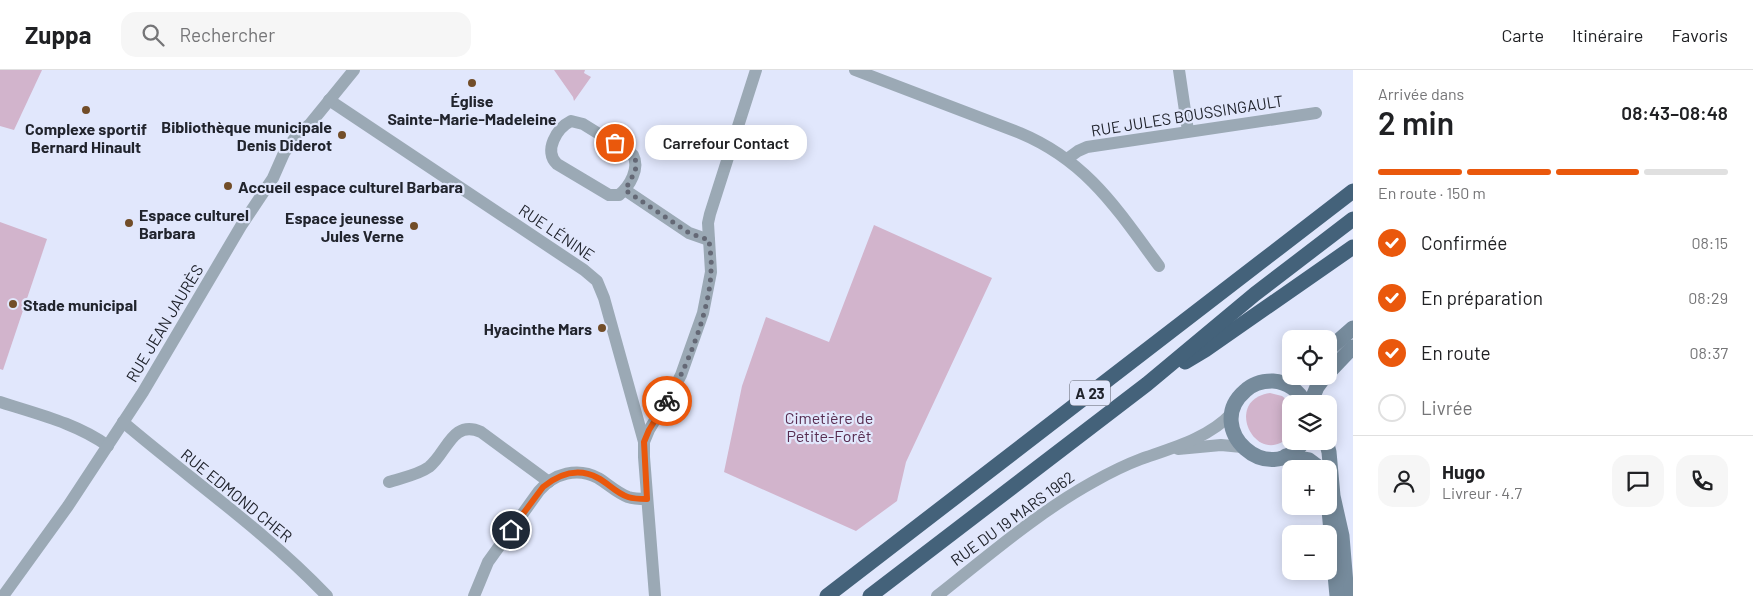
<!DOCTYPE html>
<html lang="fr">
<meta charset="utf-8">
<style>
:root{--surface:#fff;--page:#f6f6f6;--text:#202124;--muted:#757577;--line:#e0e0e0;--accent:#ea580c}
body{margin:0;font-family:Barlow,sans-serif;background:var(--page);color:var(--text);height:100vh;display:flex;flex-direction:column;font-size:19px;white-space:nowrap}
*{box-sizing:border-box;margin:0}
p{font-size:16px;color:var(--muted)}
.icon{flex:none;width:28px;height:28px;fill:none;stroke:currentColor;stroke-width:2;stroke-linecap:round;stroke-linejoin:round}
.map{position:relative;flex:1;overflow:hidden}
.panel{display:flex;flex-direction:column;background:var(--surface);width:400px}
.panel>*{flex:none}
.controls{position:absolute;left:1282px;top:260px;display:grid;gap:10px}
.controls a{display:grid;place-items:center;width:55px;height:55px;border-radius:10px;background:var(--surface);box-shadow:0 2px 12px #0003;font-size:25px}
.pin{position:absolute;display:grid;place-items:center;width:42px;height:42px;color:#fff;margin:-21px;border:2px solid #fff;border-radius:50%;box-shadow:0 1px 5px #0007}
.courier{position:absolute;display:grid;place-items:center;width:50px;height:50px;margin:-25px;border:4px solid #ea580c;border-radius:50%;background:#fff;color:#222;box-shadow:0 1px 6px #0007}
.bubble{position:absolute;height:35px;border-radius:15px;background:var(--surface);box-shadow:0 2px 12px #0003;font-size:16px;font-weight:600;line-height:35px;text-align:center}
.summary em{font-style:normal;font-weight:600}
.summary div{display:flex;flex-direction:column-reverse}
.summary{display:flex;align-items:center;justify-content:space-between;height:85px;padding:0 25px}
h1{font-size:32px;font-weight:600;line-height:38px}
.bar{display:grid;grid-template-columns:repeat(4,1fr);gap:8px 5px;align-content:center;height:60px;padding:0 25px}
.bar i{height:6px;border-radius:4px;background:var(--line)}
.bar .selected{background:var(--accent)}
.bar p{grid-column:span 4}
.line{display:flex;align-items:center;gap:12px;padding:0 25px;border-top:1px solid var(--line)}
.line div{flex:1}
.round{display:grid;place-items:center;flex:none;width:52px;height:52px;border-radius:15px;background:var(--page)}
ol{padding:0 25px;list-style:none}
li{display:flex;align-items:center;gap:15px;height:55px}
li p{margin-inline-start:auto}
li .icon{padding:5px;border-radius:50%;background:var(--accent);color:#fff;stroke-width:4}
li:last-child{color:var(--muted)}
li i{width:28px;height:28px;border:2px solid var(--line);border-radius:50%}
header{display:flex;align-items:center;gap:30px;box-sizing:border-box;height:70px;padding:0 25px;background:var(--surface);border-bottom:1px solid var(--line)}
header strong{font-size:24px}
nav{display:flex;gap:28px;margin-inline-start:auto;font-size:18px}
.search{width:350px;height:45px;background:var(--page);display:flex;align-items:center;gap:12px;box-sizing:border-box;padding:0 18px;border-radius:15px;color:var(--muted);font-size:19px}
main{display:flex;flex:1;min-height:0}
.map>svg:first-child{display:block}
.green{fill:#d2b4cc}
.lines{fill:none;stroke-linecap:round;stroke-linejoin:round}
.street{stroke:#9ba9b5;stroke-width:12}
.secondary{stroke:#768b9c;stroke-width:15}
.highway{stroke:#44627a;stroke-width:15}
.done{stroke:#646875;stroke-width:5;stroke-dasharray:0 9}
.route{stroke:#ea580c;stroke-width:6}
.poi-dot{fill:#724d28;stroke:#e1e7fc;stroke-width:2}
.labels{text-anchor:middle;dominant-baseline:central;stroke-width:4.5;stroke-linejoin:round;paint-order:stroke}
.shield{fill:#e1e7fc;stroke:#5b5e6b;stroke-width:1}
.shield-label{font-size:15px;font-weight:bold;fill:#21242d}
.poi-label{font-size:16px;font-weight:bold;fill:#21242d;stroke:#e1e7fc;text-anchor:end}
.street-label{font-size:16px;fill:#21242d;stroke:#e1e7fc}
.park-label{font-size:16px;fill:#572c50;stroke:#e1e7fc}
</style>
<header>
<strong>Zuppa</strong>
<div class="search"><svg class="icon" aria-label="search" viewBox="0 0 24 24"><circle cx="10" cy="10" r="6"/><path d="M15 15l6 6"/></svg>Rechercher</div>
<nav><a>Carte</a><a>Itinéraire</a><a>Favoris</a></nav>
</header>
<main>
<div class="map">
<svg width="1353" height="526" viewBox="0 0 1353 526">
<rect width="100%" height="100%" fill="#e1e7fc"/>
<g class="green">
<path d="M0 0H42L14 60 0 56Z"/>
<path d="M554 0H585L584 3 591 7 574 31 573 27Z"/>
<path d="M0 152 47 169 3 300 0 299Z"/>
<path d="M874 155 992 208 906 392 897 431 856 461 724 402 742 316 766 247 829 272Z"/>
<path d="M1270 323 1282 326 1292 334 1291 365C1257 401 1221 330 1270 323Z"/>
</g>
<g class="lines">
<g class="street">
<path d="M855 0 1020 63C1087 91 1117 139 1159 196"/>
<path d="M1179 0 1188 61"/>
<path d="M329 30 584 200 597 211 604 228 644 372V387L655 526"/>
<path d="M571 51 583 54 633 85C640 98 630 116 619 125H609L557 94C543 81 557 58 571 51Z"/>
<path d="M1067 89 1078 81 1087 77 1316 43"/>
<path d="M625 120 689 163 709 170"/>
<path d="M0 332C37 344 76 353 108 376"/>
<path d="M123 352C191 410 265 461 327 526"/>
<path d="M644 372 649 360 672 322 681 305 703 243 711 202 708 153 710 144 756 0"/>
<path d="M1178 379 1221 375 1242 377"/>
<path d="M389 412C401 408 418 405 429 397 447 383 452 349 481 362L549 412"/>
<path d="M3 526 68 436 143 322 241 156 273 108 284 83 297 65 310 54 354 0"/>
<path d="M474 526 488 492 539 421C554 403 578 397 598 408 608 414 617 423 628 427 634 429 641 429 647 429"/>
<path d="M937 526C988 486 1037 443 1093 412 1109 403 1125 395 1141 389 1172 378 1209 368 1232 343"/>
</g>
<g class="secondary">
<path d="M1329 279 1353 258"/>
<path d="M1329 302 1353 277"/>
<path d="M1310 334 1317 317 1325 306"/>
<path d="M1304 371C1269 421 1202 358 1245 321 1252 314 1262 311 1273 311 1287 312 1299 321 1306 334"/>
<path d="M1326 371 1329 382 1333 426 1342 466 1347 526"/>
<path d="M1286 386 1309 390 1321 399"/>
<path d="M1329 440 1337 526"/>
</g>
<g class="highway">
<path d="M1185 292 1205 280 1353 177"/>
<path d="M827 526 1353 121"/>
<path d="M870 526 1147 314 1255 224 1353 149"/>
</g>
</g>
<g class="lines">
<path class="done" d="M615 73C643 90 640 93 625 120L689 163 709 170C710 180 712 191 711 201 710 240 687 298 667 331"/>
<path class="route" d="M511 460 543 417C559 404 578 397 598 408 608 413 616 423 628 427 634 429 641 429 647 429L644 372 649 360 667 331"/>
</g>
<g class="poi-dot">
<circle cx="472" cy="13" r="5"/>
<circle cx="86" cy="40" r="5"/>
<circle cx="342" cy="65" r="5"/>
<circle cx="228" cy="116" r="5"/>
<circle cx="129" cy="153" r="5"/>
<circle cx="414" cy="156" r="5"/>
<circle cx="13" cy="234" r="5"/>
<circle cx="602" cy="258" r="5"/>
</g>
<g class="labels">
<rect class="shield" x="1070" y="310.5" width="40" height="25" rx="4"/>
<g class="shield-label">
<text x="1090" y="323">A 23</text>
</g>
<g class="poi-label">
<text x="472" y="30" text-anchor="middle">Église<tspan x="472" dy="18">Sainte-Marie-Madeleine</tspan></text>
<text x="332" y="56">Bibliothèque municipale<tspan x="332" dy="18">Denis Diderot</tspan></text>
<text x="86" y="58" text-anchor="middle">Complexe sportif<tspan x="86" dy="18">Bernard Hinault</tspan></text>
<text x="238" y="116" text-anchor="start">Accueil espace culturel Barbara</text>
<text x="139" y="144" text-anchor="start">Espace culturel<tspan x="139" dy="18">Barbara</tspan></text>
<text x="404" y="147">Espace jeunesse<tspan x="404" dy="18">Jules Verne</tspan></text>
<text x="23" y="234" text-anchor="start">Stade municipal</text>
<text x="592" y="258">Hyacinthe Mars</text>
</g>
<g class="street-label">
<text transform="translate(1187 45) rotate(-9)">RUE JULES BOUSSINGAULT</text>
<text transform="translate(557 162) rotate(34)">RUE LÉNINE</text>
<text transform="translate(164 253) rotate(-59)">RUE JEAN JAURÈS</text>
<text transform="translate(237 425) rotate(39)">RUE EDMOND CHER</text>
<text transform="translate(1012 448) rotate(-36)">RUE DU 19 MARS 1962</text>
</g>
<g class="park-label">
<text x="829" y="347">Cimetière de<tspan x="829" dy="18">Petite-Forêt</tspan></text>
</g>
</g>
</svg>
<div class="controls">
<a><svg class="icon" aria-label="locate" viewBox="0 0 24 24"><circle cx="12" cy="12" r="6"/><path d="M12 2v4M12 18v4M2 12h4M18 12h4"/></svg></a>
<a><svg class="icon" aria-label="layers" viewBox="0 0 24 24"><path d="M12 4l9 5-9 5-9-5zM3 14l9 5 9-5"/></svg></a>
<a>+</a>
<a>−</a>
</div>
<div class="pin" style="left:615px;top:73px;background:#ea580c"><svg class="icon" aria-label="bag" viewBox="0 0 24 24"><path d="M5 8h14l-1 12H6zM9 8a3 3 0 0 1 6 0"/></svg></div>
<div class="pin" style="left:511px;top:460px;background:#1f2937"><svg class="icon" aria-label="home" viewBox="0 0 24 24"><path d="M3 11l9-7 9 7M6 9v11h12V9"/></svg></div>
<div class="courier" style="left:667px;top:331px"><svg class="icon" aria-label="bike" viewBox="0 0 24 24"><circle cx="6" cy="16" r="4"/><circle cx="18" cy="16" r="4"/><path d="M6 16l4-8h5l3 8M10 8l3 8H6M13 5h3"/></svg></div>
<div class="bubble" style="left:645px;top:55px;width:162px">Carrefour Contact</div>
</div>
<section class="panel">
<div class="summary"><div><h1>2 min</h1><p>Arrivée dans</p></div><em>08:43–08:48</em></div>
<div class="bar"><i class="selected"></i><i class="selected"></i><i class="selected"></i><i></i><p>En route · 150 m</p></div>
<ol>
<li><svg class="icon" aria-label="check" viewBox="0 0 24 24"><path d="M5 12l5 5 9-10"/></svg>Confirmée<p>08:15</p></li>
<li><svg class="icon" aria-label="check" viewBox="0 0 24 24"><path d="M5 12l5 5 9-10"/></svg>En préparation<p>08:29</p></li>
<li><svg class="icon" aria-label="check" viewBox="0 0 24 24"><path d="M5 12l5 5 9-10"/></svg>En route<p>08:37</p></li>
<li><i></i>Livrée</li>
</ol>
<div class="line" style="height:90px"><a class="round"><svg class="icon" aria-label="person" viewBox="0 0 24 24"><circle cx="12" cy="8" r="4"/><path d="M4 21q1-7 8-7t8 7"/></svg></a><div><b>Hugo</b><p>Livreur · 4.7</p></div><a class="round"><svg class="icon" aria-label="chat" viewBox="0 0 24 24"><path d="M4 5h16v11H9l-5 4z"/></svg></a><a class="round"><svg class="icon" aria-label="phone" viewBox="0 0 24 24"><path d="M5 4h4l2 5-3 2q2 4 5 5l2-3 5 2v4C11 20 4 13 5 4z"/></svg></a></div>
</section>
</main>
